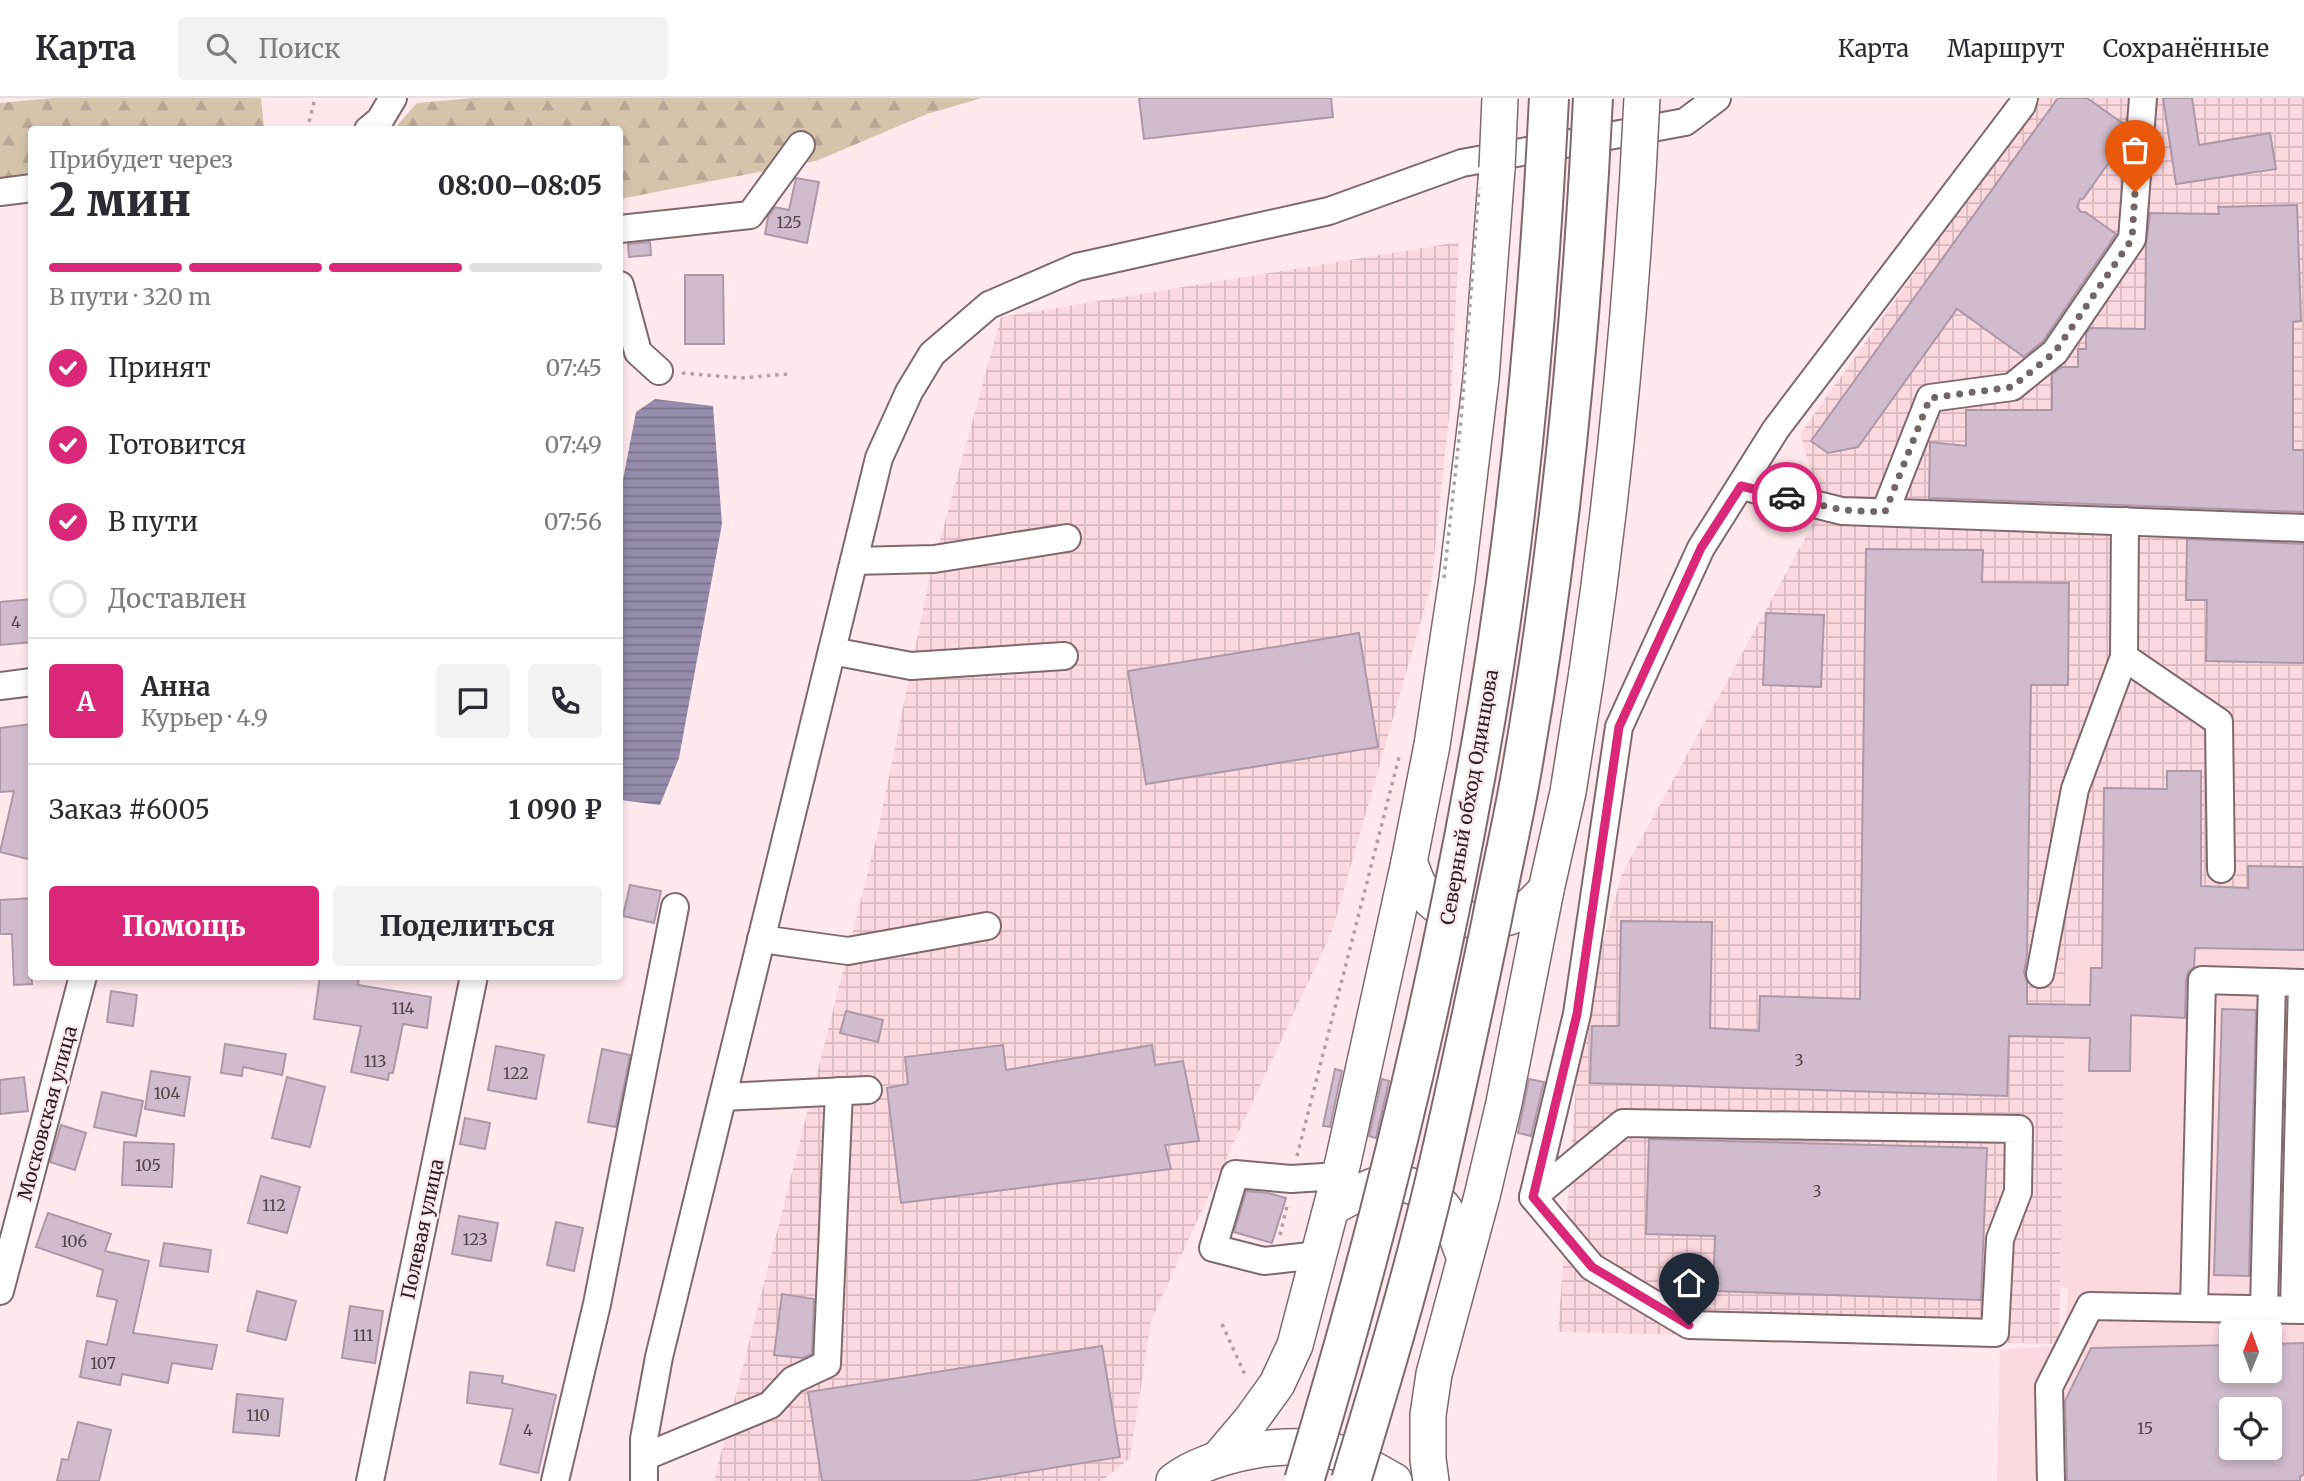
<!DOCTYPE html>
<html lang="ru">
<meta charset="utf-8">
<style>
:root{--surface:#fff;--page:#f2f2f3;--text:#2b2b33;--muted:#7c7c81;--line:#e1e1e2;--accent:#db2777}
body{margin:0;font-family:Merriweather,serif;background:var(--page);color:var(--text);height:100vh;display:flex;flex-direction:column;font-size:26px;white-space:nowrap}
*{box-sizing:border-box;margin:0}
p{font-size:23px;color:var(--muted)}
.icon{flex:none;width:38px;height:38px;fill:none;stroke:currentColor;stroke-width:2;stroke-linecap:round;stroke-linejoin:round}
.map{position:relative;flex:1;overflow:hidden}
.panel{position:absolute;left:28px;top:28px;width:595px;height:854px;display:flex;flex-direction:column;background:var(--surface);border-radius:7px;box-shadow:0 4px 10px #0003}
.panel>*{flex:none}
.needle{width:46px;rotate:1deg}
.fabs{position:absolute;left:2219px;top:1222px;display:grid;gap:14px}
.fabs a{display:grid;place-items:center;width:63px;height:63px;border-radius:7px;background:var(--surface);box-shadow:0 4px 10px #0003;font-size:35px}
.pin{position:absolute;display:grid;place-items:center;width:60px;height:60px;color:#fff;margin:-72px -30px;border-radius:50% 50% 50% 0;rotate:-45deg;box-shadow:0 0 7px #0007}
.pin .icon{rotate:45deg}
.courier{position:absolute;display:grid;place-items:center;width:70px;height:70px;margin:-35px;border:5px solid #db2777;border-radius:50%;background:#fff;color:#222;box-shadow:0 2px 9px #0007}
.headline em{font-style:normal;font-weight:800}
.headline div{display:flex;flex-direction:column-reverse}
.headline{display:flex;align-items:center;justify-content:space-between;height:119px;padding:0 21px}
h1{font-size:46px;font-weight:800;line-height:52px}
.bar{display:grid;grid-template-columns:repeat(4,1fr);gap:10px 7px;align-content:center;height:84px;padding:0 21px}
.bar i{height:9px;border-radius:5px;background:var(--line)}
.bar .selected{background:var(--accent)}
.bar p{grid-column:span 4}
.line{display:flex;align-items:center;gap:18px;padding:0 21px;border-top:2px solid var(--line)}
.line div{flex:1}
.round{display:grid;place-items:center;flex:none;width:74px;height:74px;border-radius:7px;background:var(--page)}
ol{padding:0 21px;list-style:none}
li{display:flex;align-items:center;gap:21px;height:77px}
li p{margin-inline-start:auto}
li .icon{padding:7px;border-radius:50%;background:var(--accent);color:#fff;stroke-width:4}
li:last-child{color:var(--muted)}
li i{width:38px;height:38px;border:4px solid var(--line);border-radius:50%}
.action{display:flex;gap:14px;margin-top:auto;padding:14px 21px}
.action a{flex:1;height:80px;border-radius:7px;background:var(--accent);color:#fff;font-size:28px;font-weight:800;line-height:80px;text-align:center}
.action a+a{background:var(--page);color:var(--text)}
header{display:flex;align-items:center;gap:42px;box-sizing:border-box;height:98px;padding:0 35px;background:var(--surface);border-bottom:2px solid var(--line)}
header strong{font-size:33px}
nav{display:flex;gap:38px;margin-inline-start:auto;font-size:24px}
.search{width:490px;height:63px;background:var(--page);display:flex;align-items:center;gap:18px;box-sizing:border-box;padding:0 24px;border-radius:7px;color:var(--muted);font-size:26px}
.map>svg:first-child{display:block}
.built{fill:#fcd8df;fill-rule:evenodd}
.industrial{fill:url(#industrial-grid)}
.forest{fill:url(#forest-firs)}
.water{fill:url(#water-rules)}
.building{fill:#d0bccc;stroke:#ac99a8;stroke-width:2;fill-rule:evenodd}
.lines{fill:none;stroke-linecap:round;stroke-linejoin:round}
.minor-casing{stroke:#80696d;stroke-width:30}
.major-casing{stroke:#80696d;stroke-width:38}
.path{stroke:#b1a0a2;stroke-width:3.5;stroke-dasharray:3.5 5;stroke-linecap:butt}
.minor{stroke:#fff;stroke-width:26}
.major{stroke:#fff;stroke-width:35}
.major-bridge-casing{stroke:#80696d;stroke-width:38;stroke-linecap:butt}
.highway-bridge-casing{stroke:#80696d;stroke-width:42;stroke-linecap:butt}
.path-bridge{stroke:#b1a0a2;stroke-width:3.5;stroke-dasharray:3.5 5;stroke-linecap:butt}
.major-bridge{stroke:#fff;stroke-width:35}
.highway-bridge{stroke:#fff;stroke-width:38}
.done{stroke:#736667;stroke-width:7;stroke-dasharray:0 12.6}
.route{stroke:#db2777;stroke-width:9}
.labels{text-anchor:middle;dominant-baseline:central;stroke-width:5;stroke-linejoin:round;paint-order:stroke}
.number-label{font-size:16px;fill:#52464b}
.street-label{font-size:19px;fill:#281f20;stroke:#ffe9ec}
</style>
<header>
<strong>Карта</strong>
<div class="search"><svg class="icon" aria-label="search" viewBox="0 0 24 24"><circle cx="10" cy="10" r="6"/><path d="M15 15l6 6"/></svg>Поиск</div>
<nav><a>Карта</a><a>Маршрут</a><a>Сохранённые</a></nav>
</header>
<div class="map">
<svg width="2304" height="1383" viewBox="0 0 2304 1383">
<defs>
<pattern id="industrial-grid" width="8" height="8" patternUnits="userSpaceOnUse" patternTransform="scale(1.75)"><rect width="8" height="8" fill="#fcd8df"/><path d="M0 4h8M4 0v8" fill="none" stroke="#d8b9bf"/></pattern>
<pattern id="forest-firs" width="22" height="20" patternUnits="userSpaceOnUse" patternTransform="scale(1.75)"><rect width="22" height="20" fill="#d5c3ac"/><path d="M5 1l3.5 6h-7zM16 11l3.5 6h-7z" fill="#b7a794"/></pattern>
<pattern id="water-rules" width="6" height="5" patternUnits="userSpaceOnUse" patternTransform="scale(1.75)"><rect width="6" height="5" fill="#968cac"/><path d="M0 2.5h6" fill="none" stroke="#7a728c"/></pattern>
</defs>
<rect width="100%" height="100%" fill="#ffe9ec"/>
<path class="built" d="M2066 848 2304 853V1191H2164L2304 1193V1383H1997L2000 1252 2064 1247 2068 1190H2060ZM2231 1234H2270V1272H2231ZM2231 1311H2270V1349H2231Z"/>
<g class="industrial">
<path d="M2039 0H2304V853L2066 848 2059 1246 1558 1234 1581 921 1622 776 1822 409 1800 336Z"/>
<path d="M1459 144 1451 299 1431 488 1332 833 1151 1222 1130 1360 1102 1383H714L876 742 929 482 1001 219Z"/>
</g>
<g class="forest">
<path d="M53 0H261L264 31 32 32 31 83 0 87V5Z"/>
<path d="M473 0H982L927 16 816 63 620 101V32H393L417 5Z"/>
</g>
<path class="water" d="M655 301 713 308 722 426 679 660 660 707 620 702V397L636 314Z"/>
<g class="building">
<path d="M1139 0H1331L1333 19 1144 41Z"/>
<path d="M2058 0H2087L2125 27 2124 43 2083 101H2080L2077 109 2081 114H2085L2116 136 2043 243 2024 259 1957 211 1858 349 1828 355 1811 343Z"/>
<path d="M2163 0H2192L2199 47 2270 35 2276 71 2176 86Z"/>
<path d="M796 80 819 84 807 145 765 136 768 119 775 109 789 112Z"/>
<path d="M2297 107 2301 223 2293 224V352H2304V414L1929 400 1930 344 1966 348V312H2052V276L2062 269H2078V251H2086V236L2090 230 2145 231 2146 147 2150 115 2219 116 2218 109Z"/>
<path d="M650 144 651 157 629 159 628 146Z"/>
<path d="M685 177H723L724 246H685Z"/>
<path d="M2187 441 2304 446V565L2206 563 2207 502H2186Z"/>
<path d="M1866 451 1983 452 1982 484 2069 485 2068 587H2031L2027 858 2024 874 2027 884V906L2090 907 2091 870H2102L2104 690 2167 691V673H2201V788L2248 790V768L2304 769V852L2195 850 2194 869 2188 874 2186 882 2185 920 2131 917 2130 973H2089L2090 940 2009 938 2007 998 1590 985 1592 928H1619L1621 823 1712 824 1710 930 1759 933 1760 898 1860 901Z"/>
<path d="M32 501V544L0 547V504Z"/>
<path d="M1766 515 1824 517 1821 589 1763 587Z"/>
<path d="M1359 535 1378 649 1146 686 1128 573Z"/>
<path d="M32 626V762L0 754 14 693 0 694V630Z"/>
<path d="M630 787 661 793 654 825 623 818Z"/>
<path d="M32 800V886L14 887 12 836H0V802Z"/>
<path d="M320 878H359L358 887 431 899 427 930 403 926 393 975H389L388 982 351 974 361 928 314 921Z"/>
<path d="M111 893 137 897 133 928 107 924Z"/>
<path d="M2222 911 2256 912 2249 1178 2214 1177Z"/>
<path d="M846 913 883 922 878 944 840 935Z"/>
<path d="M225 946 286 956 282 977 243 969 242 978 221 975Z"/>
<path d="M1003 947 1006 972 1152 947 1155 967 1183 963 1199 1043 1165 1047 1171 1071 901 1105 887 990 908 986 905 959Z"/>
<path d="M496 948 544 957 536 1001 488 992Z"/>
<path d="M602 951 630 957 616 1029 588 1024Z"/>
<path d="M1335 971 1342 973 1330 1029 1323 1028Z"/>
<path d="M151 973 190 979 184 1018 145 1011Z"/>
<path d="M24 979 28 1013 0 1016V982Z"/>
<path d="M287 979 325 989 310 1049 272 1040Z"/>
<path d="M1382 981 1389 983 1376 1040 1369 1038Z"/>
<path d="M1529 981 1544 984 1531 1038 1518 1035Z"/>
<path d="M102 994 143 1003 136 1038 94 1029Z"/>
<path d="M465 1020 490 1025 485 1051 460 1046Z"/>
<path d="M61 1027 86 1035 75 1072 50 1064Z"/>
<path d="M1649 1041 1987 1050 1981 1202 1713 1193 1715 1138 1646 1136Z"/>
<path d="M124 1044 174 1046 172 1089 122 1087Z"/>
<path d="M261 1078 300 1089 287 1135 248 1125Z"/>
<path d="M1246 1093 1268 1095 1286 1100 1272 1145 1234 1134Z"/>
<path d="M48 1115 111 1136 105 1153 149 1163 133 1235 217 1247 212 1271 172 1265 168 1285 122 1276 120 1287 80 1279 87 1243 107 1247 117 1202 97 1198 103 1172 36 1149Z"/>
<path d="M459 1118 498 1125 491 1163 452 1156Z"/>
<path d="M556 1124 583 1130 574 1173 547 1167Z"/>
<path d="M164 1145 211 1152 208 1174 160 1168Z"/>
<path d="M257 1193 296 1203 286 1242 247 1233Z"/>
<path d="M782 1196 814 1201 812 1256 802 1260 774 1257Z"/>
<path d="M350 1208 383 1213 375 1265 342 1260Z"/>
<path d="M2304 1245V1376L2300 1379V1383H2067L2065 1303 2091 1250 2231 1247V1272H2270V1246ZM2231 1311H2270V1349H2231Z"/>
<path d="M1102 1248 1120 1359 971 1383H822L808 1294Z"/>
<path d="M470 1274 503 1278 502 1285 556 1297 538 1375 500 1366 513 1311 467 1305Z"/>
<path d="M237 1296 283 1301 279 1338 233 1334Z"/>
<path d="M78 1324 111 1332 99 1383H57L62 1361 68 1362Z"/>
</g>
<g class="lines">
<defs>
<g id="minor">
<path d="M368 32 380 22 393 0"/>
<path d="M0 94 32 90"/>
<path d="M620 131 750 117 801 47"/>
<path d="M620 187 638 254 659 273"/>
<path d="M1741 388 1842 413 2304 430"/>
<path d="M1885 414 1930 300 2012 289 2055 254 2132 141 2143 0"/>
<path d="M854 463 934 461 1067 440"/>
<path d="M832 553 911 568 1064 558"/>
<path d="M2124 559 2219 624 2221 771"/>
<path d="M0 588 32 584"/>
<path d="M761 841 848 853 987 828"/>
<path d="M2040 876 2075 691 2124 559 2125 423"/>
<path d="M723 999 868 992"/>
<path d="M1623 1025 2019 1031 2018 1094 2000 1141 1995 1235 1689 1227 1592 1169 1533 1099Z"/>
<path d="M1533 1099 1577 916 1619 629 1701 450 1776 331 2022 7 2024 0"/>
<path d="M1319 1157 1264 1163 1213 1150 1235 1076 1291 1081 1340 1078"/>
<path d="M0 1193 83 878"/>
<path d="M2194 1210 2202 882 2302 885 2294 1211"/>
<path d="M2264 1211 2272 884"/>
<path d="M644 1359 770 1307 793 1282 827 1266 839 993"/>
<path d="M370 1383 474 878"/>
<path d="M555 1383 597 1206 675 809"/>
<path d="M644 1383V1341L659 1259 879 360 909 294 932 256 989 207 1077 169 1329 113 1462 65 1685 24 1717 0"/>
<path d="M2051 1383 2049 1289 2090 1208 2304 1212"/>
</g>
<g id="major">
<path d="M1409 764C1413 772 1415 782 1420 789 1444 824 1490 833 1526 811 1533 806 1540 798 1546 792"/>
<path d="M1332 1109C1345 1103 1358 1094 1371 1089 1396 1078 1430 1090 1445 1112 1454 1126 1458 1144 1464 1158"/>
<path d="M1218 1361 1251 1322 1277 1286 1295 1247 1343 1064 1409 764 1432 647 1457 481 1481 280 1497 70"/>
<path d="M1174 1383C1210 1355 1293 1340 1336 1354 1356 1361 1375 1372 1394 1383"/>
<path d="M1431 1383 1428 1361V1317L1434 1276 1482 1098 1504 1005 1546 792 1568 694 1587 574"/>
</g>
</defs>
<use href="#minor" class="minor-casing"/>
<use href="#major" class="major-casing"/>
<g class="path">
<path d="M307 32 315 0"/>
<path d="M682 275 741 280 788 276"/>
<path d="M1297 1058 1399 659"/>
<path d="M1280 1137 1288 1104"/>
<path d="M1222 1226 1246 1279"/>
</g>
<use href="#minor" class="minor"/>
<use href="#major" class="major"/>
<defs>
<g id="major-bridge">
<path d="M1497 70 1500 0"/>
<path d="M1587 574C1615 384 1633 192 1642 0"/>
</g>
<g id="highway-bridge">
<path d="M1304 1383C1375 1150 1433 914 1476 675 1517 452 1538 226 1549 0"/>
<path d="M1351 1383C1381 1284 1411 1184 1435 1083 1455 996 1474 908 1492 821 1501 774 1512 728 1520 682 1560 457 1582 228 1593 0"/>
</g>
</defs>
<use href="#major-bridge" class="major-bridge-casing"/>
<use href="#highway-bridge" class="highway-bridge-casing"/>
<path class="path-bridge" d="M1444 480 1461 322 1479 90"/>
<use href="#major-bridge" class="major-bridge"/>
<use href="#highway-bridge" class="highway-bridge"/>
</g>
<g class="lines">
<path class="done" d="M1787 399 1842 412 1885 414 1930 300 2012 289 2055 254 2132 141 2135 94"/>
<path class="route" d="M1689 1227 1592 1169 1533 1099 1577 916 1619 629 1701 450 1741 388 1787 399"/>
</g>
<g class="labels">
<g class="number-label">
<text x="789" y="124">125</text>
<text x="16" y="524">4</text>
<text x="403" y="910">114</text>
<text x="1799" y="962">3</text>
<text x="375" y="963">113</text>
<text x="516" y="975">122</text>
<text x="167" y="995">104</text>
<text x="148" y="1067">105</text>
<text x="1817" y="1093">3</text>
<text x="274" y="1107">112</text>
<text x="475" y="1141">123</text>
<text x="74" y="1143">106</text>
<text x="363" y="1237">111</text>
<text x="103" y="1265">107</text>
<text x="258" y="1317">110</text>
<text x="2145" y="1330">15</text>
<text x="528" y="1332">4</text>
</g>
<g class="street-label">
<text transform="translate(1469 699) rotate(-80)">Северный обход Одинцова</text>
<text transform="translate(47 1015) rotate(-75)">Московская улица</text>
<text transform="translate(422 1131) rotate(-78)">Полевая улица</text>
</g>
</g>
</svg>
<div class="fabs">
<a><svg class="needle" viewBox="-14 -14 28 28"><path d="M0-13l5 13h-10z" fill="#e53935"/><path d="M0 13l5-13h-10z" fill="#7c7c81"/></svg></a>
<a><svg class="icon" aria-label="locate" viewBox="0 0 24 24"><circle cx="12" cy="12" r="6"/><path d="M12 2v4M12 18v4M2 12h4M18 12h4"/></svg></a>
</div>
<div class="pin" style="left:2135px;top:94px;background:#ea580c"><svg class="icon" aria-label="bag" viewBox="0 0 24 24"><path d="M5 8h14l-1 12H6zM9 8a3 3 0 0 1 6 0"/></svg></div>
<div class="pin" style="left:1689px;top:1227px;background:#1f2937"><svg class="icon" aria-label="home" viewBox="0 0 24 24"><path d="M3 11l9-7 9 7M6 9v11h12V9"/></svg></div>
<div class="courier" style="left:1787px;top:399px"><svg class="icon" aria-label="car" viewBox="0 0 24 24"><path d="M5 17H2v-5l4-1 3-4h7l3 4 3 1v5h-3M9 17h6M6 11h13"/><circle cx="7" cy="17" r="2"/><circle cx="17" cy="17" r="2"/></svg></div>
<section class="panel">
<div class="headline"><div><h1>2 мин</h1><p>Прибудет через</p></div><em>08:00–08:05</em></div>
<div class="bar"><i class="selected"></i><i class="selected"></i><i class="selected"></i><i></i><p>В пути · 320 m</p></div>
<ol>
<li><svg class="icon" aria-label="check" viewBox="0 0 24 24"><path d="M5 12l5 5 9-10"/></svg>Принят<p>07:45</p></li>
<li><svg class="icon" aria-label="check" viewBox="0 0 24 24"><path d="M5 12l5 5 9-10"/></svg>Готовится<p>07:49</p></li>
<li><svg class="icon" aria-label="check" viewBox="0 0 24 24"><path d="M5 12l5 5 9-10"/></svg>В пути<p>07:56</p></li>
<li><i></i>Доставлен</li>
</ol>
<div class="line" style="height:126px"><b class="round" style="background:var(--accent);color:#fff">А</b><div><b>Анна</b><p>Курьер · 4.9</p></div><a class="round"><svg class="icon" aria-label="chat" viewBox="0 0 24 24"><path d="M4 5h16v11H9l-5 4z"/></svg></a><a class="round"><svg class="icon" aria-label="phone" viewBox="0 0 24 24"><path d="M5 4h4l2 5-3 2q2 4 5 5l2-3 5 2v4C11 20 4 13 5 4z"/></svg></a></div>
<div class="line" style="height:91px"><div>Заказ #6005</div><b>1 090 ₽</b></div>
<div class="action"><a>Помощь</a><a>Поделиться</a></div>
</section>
</div>
